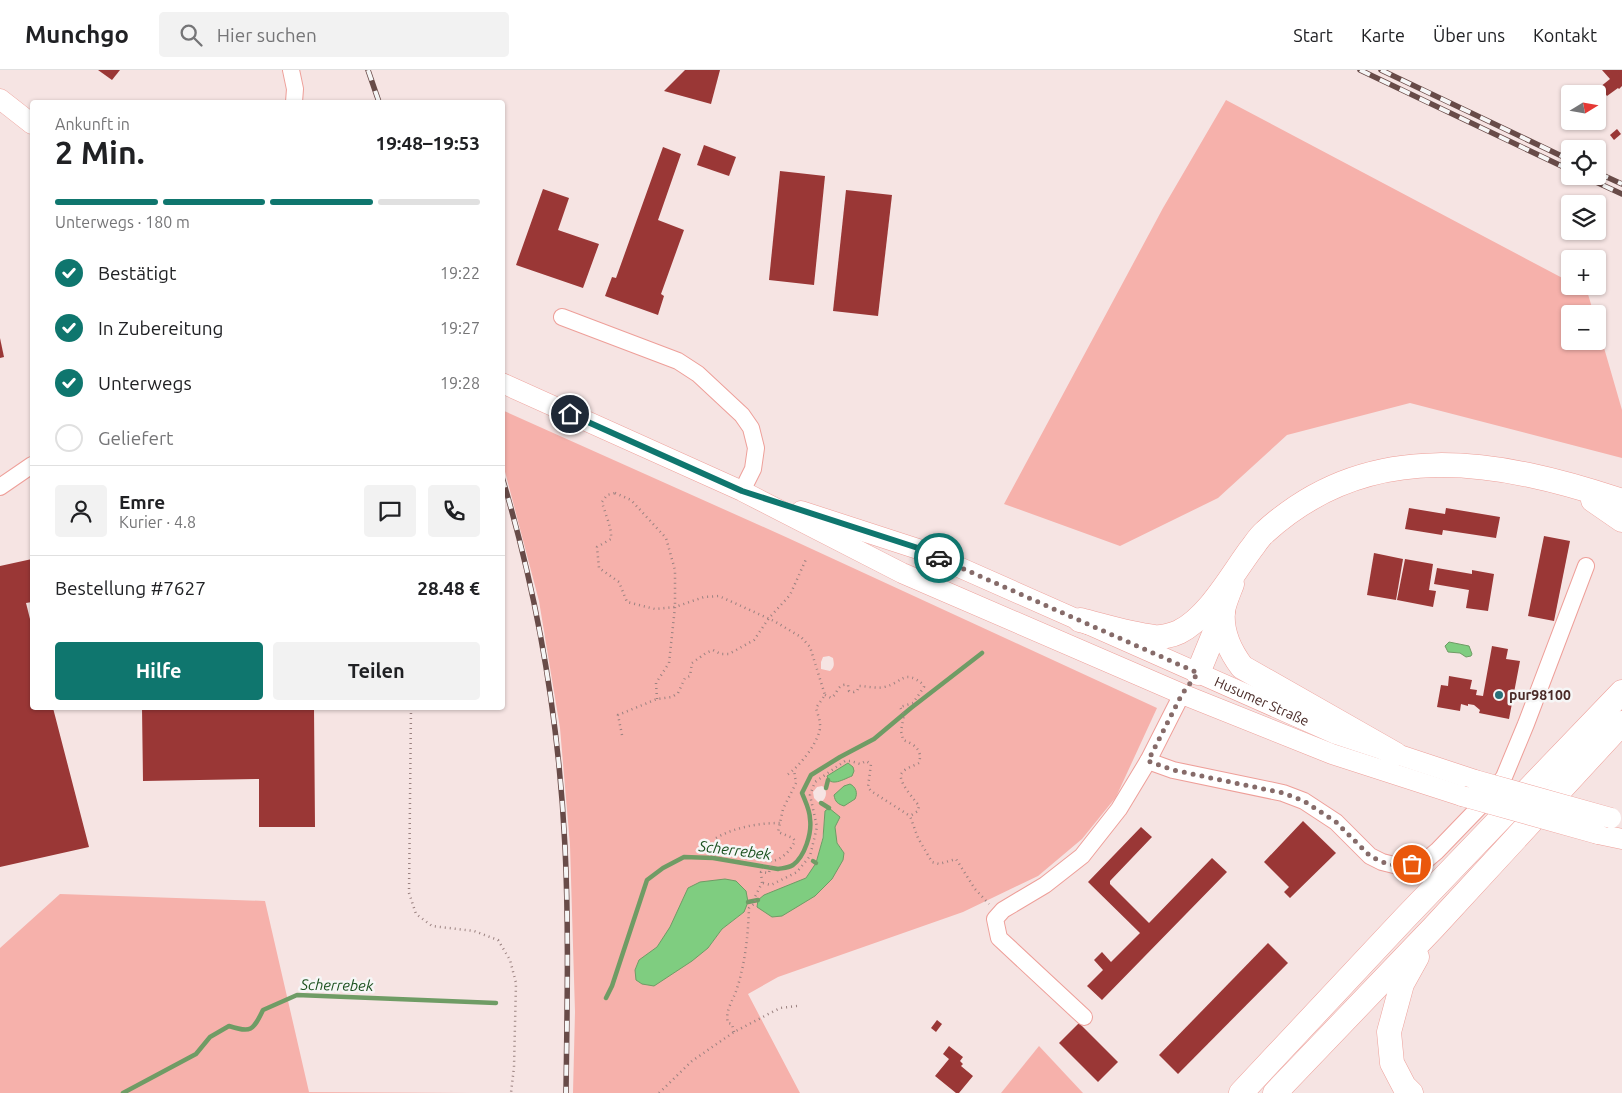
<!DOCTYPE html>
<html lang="de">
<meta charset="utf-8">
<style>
:root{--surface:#fff;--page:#f2f2f2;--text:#202124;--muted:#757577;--line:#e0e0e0;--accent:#0f766e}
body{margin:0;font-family:Ubuntu,sans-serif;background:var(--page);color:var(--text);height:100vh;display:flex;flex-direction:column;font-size:19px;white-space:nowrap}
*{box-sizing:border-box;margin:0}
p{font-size:16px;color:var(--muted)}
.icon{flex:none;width:28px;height:28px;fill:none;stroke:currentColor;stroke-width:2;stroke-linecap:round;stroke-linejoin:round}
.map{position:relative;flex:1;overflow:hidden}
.panel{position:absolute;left:30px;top:30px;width:475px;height:610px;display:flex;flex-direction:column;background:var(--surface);border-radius:5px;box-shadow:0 1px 4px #0004}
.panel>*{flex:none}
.needle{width:32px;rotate:79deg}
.fabs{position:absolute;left:1561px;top:15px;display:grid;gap:10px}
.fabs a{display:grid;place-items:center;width:45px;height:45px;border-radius:5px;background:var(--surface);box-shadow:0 1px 4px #0004;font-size:25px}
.pin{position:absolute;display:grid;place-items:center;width:42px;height:42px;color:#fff;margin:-21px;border:2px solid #fff;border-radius:50%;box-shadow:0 1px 5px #0007}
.courier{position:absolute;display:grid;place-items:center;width:50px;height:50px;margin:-25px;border:4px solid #0f766e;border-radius:50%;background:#fff;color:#222;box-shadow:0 1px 6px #0007}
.headline em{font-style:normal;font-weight:600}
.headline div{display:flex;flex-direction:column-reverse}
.headline{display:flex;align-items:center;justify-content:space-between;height:85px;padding:0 25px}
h1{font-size:32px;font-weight:600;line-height:38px}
.bar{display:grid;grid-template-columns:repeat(4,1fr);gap:8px 5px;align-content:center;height:60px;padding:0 25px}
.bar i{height:6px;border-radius:4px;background:var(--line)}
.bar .current{background:var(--accent)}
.bar p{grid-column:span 4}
.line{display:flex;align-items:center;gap:12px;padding:0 25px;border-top:1px solid var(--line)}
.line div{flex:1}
.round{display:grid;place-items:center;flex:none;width:52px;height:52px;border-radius:5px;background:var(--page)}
ol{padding:0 25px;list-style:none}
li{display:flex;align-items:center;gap:15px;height:55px}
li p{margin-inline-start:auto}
li .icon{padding:5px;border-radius:50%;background:var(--accent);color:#fff;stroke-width:4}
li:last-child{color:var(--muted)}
li i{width:28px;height:28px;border:2px solid var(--line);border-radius:50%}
.primary-button{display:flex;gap:10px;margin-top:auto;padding:10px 25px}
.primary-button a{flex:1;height:58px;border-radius:5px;background:var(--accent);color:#fff;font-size:20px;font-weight:600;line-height:58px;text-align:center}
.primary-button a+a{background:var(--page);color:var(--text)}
header{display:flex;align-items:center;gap:30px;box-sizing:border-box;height:70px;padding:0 25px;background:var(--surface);border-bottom:1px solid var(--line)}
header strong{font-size:24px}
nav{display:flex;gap:28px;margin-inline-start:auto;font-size:18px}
.search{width:350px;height:45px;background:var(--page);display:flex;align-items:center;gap:12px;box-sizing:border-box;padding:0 18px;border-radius:5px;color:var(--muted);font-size:19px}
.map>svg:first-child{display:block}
.green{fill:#f6b1ab;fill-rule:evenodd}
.water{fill:#7fcd80;stroke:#6f9c65}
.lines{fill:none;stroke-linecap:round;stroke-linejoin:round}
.stream{stroke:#6f9c65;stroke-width:4.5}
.building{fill:#9a3736}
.minor-casing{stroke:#ee9f99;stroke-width:18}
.major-casing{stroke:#ee9f99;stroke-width:21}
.highway-casing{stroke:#ee9f99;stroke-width:25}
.path{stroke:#9b8280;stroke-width:2.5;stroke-dasharray:1 4;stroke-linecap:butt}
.minor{stroke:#fff;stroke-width:16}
.major{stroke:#fff;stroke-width:20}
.highway{stroke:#fff;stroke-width:24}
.rail-casing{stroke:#684b48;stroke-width:5.5}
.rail{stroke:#f6f6f6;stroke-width:4;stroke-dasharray:11;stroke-linecap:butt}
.major-bridge-casing{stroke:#ee9f99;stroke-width:21;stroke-linecap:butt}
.major-bridge{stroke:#fff;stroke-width:20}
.done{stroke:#866b69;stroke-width:5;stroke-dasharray:0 9}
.route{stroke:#0f766e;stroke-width:6}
.poi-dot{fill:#287179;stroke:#f6f6f6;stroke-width:2}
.labels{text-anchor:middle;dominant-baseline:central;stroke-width:5;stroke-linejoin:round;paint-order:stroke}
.poi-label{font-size:14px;font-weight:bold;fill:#492a27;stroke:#f6f6f6;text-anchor:start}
.street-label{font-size:14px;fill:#492a27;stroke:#f6f6f6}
.water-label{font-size:15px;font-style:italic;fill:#1a501e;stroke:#f6f6f6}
</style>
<header>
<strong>Munchgo</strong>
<div class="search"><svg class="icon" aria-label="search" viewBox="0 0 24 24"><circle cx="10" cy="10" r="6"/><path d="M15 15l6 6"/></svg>Hier suchen</div>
<nav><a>Start</a><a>Karte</a><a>Über uns</a><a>Kontakt</a></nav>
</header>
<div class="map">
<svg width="1622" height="1023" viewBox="0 0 1622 1023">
<rect width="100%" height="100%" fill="#f6e4e3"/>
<g class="green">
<path d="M1226 30 1570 212V216H1577L1587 221 1594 244H1570V271H1598V257L1622 340V388L1410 333 1287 365 1218 428 1120 476 1004 434 1163 138Z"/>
<path d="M502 340 788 468 1157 638 1116 727 1082 769 1038 806 963 842 778 907 748 924 800 1023H573L575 942 570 775 560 658 539 531 503 394ZM829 586 833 588C834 594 835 597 830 601L821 599V592L823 587ZM822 716 825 718C827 724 826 729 821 732H818L814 728 813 722 817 717ZM825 741 837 773 844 783 772 846 764 825C777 820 792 816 804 809 821 800 824 758 825 741ZM688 818 744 842 722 859 708 878 635 900C640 886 647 887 656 878 672 862 679 838 688 818Z"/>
<path d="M60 824 265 831 309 1022 473 1023H0V878Z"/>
<path d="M1039 976 1083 1023H1001Z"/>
</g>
<g class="water">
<path d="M1449 572 1469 576 1472 584 1471 586 1466 587 1460 583 1448 582 1445 576Z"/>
<path d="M848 693 853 697 854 701 852 706C844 709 830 718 827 706Z"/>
<path d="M850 714C856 717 858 723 855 729L844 736C838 734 835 732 834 725L844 716Z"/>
<path d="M829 738 840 747 835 757 837 773 844 783 843 790 832 809 815 826 782 846 772 847 757 837 758 830 764 825 806 808 816 793 823 768 825 741Z"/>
<path d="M725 809 736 811 746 821 748 832 744 842 722 859 708 878 692 891 654 916 642 914 636 910 635 900 639 890 657 877 670 857 688 818 700 812Z"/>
</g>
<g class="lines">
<g class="stream">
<path d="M826 718 828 710"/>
<path d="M821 733 829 738"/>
<path d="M813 791 816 793"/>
<path d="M748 832 758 830"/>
<path d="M606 928 612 916 647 810 663 798 684 787 713 788 778 799C783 798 788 798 793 795 805 786 812 763 810 749 810 740 805 731 802 723L811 705 840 687 874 669 911 638 982 583"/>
<path d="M123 1023 196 984 210 967 229 956C251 963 253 961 263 940L297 925 496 933"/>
</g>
</g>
<g class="building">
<path d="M98 0H120L112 10Z"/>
<path d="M685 0H720L711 34 664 21Z"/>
<path d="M1602 0H1622V16L1619 19 1618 18 1607 26 1600 17 1610 9Z"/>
<path d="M1617 59 1621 64 1614 70 1610 65Z"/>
<path d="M704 75 736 87 729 106 697 95Z"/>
<path d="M663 77 681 84 658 150 684 160 661 224 664 226 658 245 605 226 612 207 616 208Z"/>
<path d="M780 101 825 106 814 215 769 210Z"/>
<path d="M543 119 569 128 558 160 599 174 583 218 516 195Z"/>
<path d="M846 120 892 125 878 246 833 241Z"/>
<path d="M0 268 4 287 0 288Z"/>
<path d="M1409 438 1445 444 1446 438 1500 447 1496 468 1443 460 1442 465 1405 459Z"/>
<path d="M1544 466 1570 471 1554 551 1528 546Z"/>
<path d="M1374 483 1403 489 1396 530 1367 525Z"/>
<path d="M32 489V532L26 533 32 557V638H53L89 777 0 797V496Z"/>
<path d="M1405 489 1433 494 1429 520 1436 521 1433 537 1397 530Z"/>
<path d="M1437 498 1472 504V500L1494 504 1488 541 1466 538 1469 520 1434 514Z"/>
<path d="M1492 576 1508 579 1506 589 1520 591 1509 649 1479 643 1480 640 1474 635 1468 634V636L1461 634 1460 641 1437 637 1441 615 1448 616 1449 606 1472 610 1470 619 1477 620 1476 625 1483 626Z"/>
<path d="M142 638H314L315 757H259V709L143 711Z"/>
<path d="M1303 751 1336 783 1290 828 1284 822 1289 817 1264 792Z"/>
<path d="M1141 757 1152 767 1110 811V814L1149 853 1212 788 1227 802 1102 930 1087 916 1103 900 1094 890 1102 882 1111 892 1140 863 1088 812Z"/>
<path d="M1268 873 1288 893 1178 1004 1159 985Z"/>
<path d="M937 950 942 954 936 962 931 958Z"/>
<path d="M1079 953 1118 992 1098 1012 1059 973Z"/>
<path d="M949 976 963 987 960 991 963 994 961 996 973 1006 959 1023H956L935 1006 949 989 943 984Z"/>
</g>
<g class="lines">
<defs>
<g id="minor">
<path d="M291 0 295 19 294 32"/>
<path d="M562 247 678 291 698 304 742 345 751 358 756 378 753 399 742 421"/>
<path d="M0 417 32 395"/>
<path d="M1148 691 1173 700 1283 723 1304 731 1336 752 1370 786 1382 792 1398 796 1425 791 1437 781 1491 725 1504 707 1526 654 1586 496"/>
<path d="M1084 947 999 868 995 849 1003 840 1045 815 1082 786 1119 739 1148 691 1182 624"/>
</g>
<g id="major">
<path d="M0 29 32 54"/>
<path d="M502 313 742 421 902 503 1182 624 1332 684 1462 726"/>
<path id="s1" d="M801 441 918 479 1336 664 1475 710"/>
<path d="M1598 764 1622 769"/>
</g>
<g id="highway">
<path d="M1593 430 1622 450"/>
<path d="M1232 514C1229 522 1224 533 1223 541 1221 562 1230 581 1242 597L1395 684"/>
<path d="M1080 550C1104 556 1129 564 1154 567 1160 568 1173 565 1179 562 1209 547 1231 506 1251 479 1255 474 1259 467 1265 462 1370 366 1499 390 1622 431"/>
<path d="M1198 603 1223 542"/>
<path d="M1241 1023 1404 849 1622 622"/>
<path d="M1275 1023 1434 857 1622 653"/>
<path d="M1411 1023 1404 1016 1392 993 1389 962 1402 914 1417 887"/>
</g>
</defs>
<use href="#minor" class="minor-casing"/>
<use href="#major" class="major-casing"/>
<use href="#highway" class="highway-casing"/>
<g class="path">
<path d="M615 423 631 430 666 468 675 500V537L655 539 627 532 619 512 599 498 597 477 611 469C612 457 605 444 602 432L607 425Z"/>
<path d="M825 625 831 628C838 624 837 613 848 615L849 621 854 622 857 621 859 616C867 616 876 619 884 617 903 613 903 598 924 615V617L913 633 900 637 904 645 901 661 903 670C914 674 923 680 919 693 914 696 905 698 902 703 896 710 915 730 919 736L918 741 910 746 918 768 932 792 939 794 956 789 975 819 989 834"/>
<path d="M657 629 656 613 669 593 675 537 704 527 719 526 774 551 801 567 810 577 825 625 816 638C817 643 820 649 820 654 822 669 799 697 787 705"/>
<path d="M411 638 409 823 416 844 432 856 474 861 498 870 510 890 516 913 514 997 511 1023"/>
<path d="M622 665 618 645 657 629 672 627 678 623 685 608 690 606 692 593 706 583 713 580 721 584H729L754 570 769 548 790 525 807 487"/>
<path d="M716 768C735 757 759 753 781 753"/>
<path d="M763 813 771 815 797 802 810 786 817 757 810 725 815 712 845 691H851L860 694 866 691 871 694 868 717 871 721 910 746"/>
<path d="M734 962 732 954 728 953C725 943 731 933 735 924 745 897 748 866 749 838L755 833V827L762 813 761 802 769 803 771 791C782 790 790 781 795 771L793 768 778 762 783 739 796 713 794 700"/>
<path d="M659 1023 692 991 734 962 780 938 797 936"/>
</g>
<use href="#minor" class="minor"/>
<use href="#major" class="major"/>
<use href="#highway" class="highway"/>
<defs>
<g id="rail">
<path d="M368 0 379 32"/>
<path d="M1360 0 1570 100"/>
<path d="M1381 0 1570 90"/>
<path d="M1598 103 1622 114"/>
<path d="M1583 106 1622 124"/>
<path d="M502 407C538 527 559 652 565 777 569 859 567 941 566 1023"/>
</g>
</defs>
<use href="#rail" class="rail-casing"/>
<use href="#rail" class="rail"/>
<defs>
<g id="major-bridge">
<path d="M1475 710 1611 748"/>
<path d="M1462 726 1598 764"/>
</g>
</defs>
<use href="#major-bridge" class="major-bridge-casing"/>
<use href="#major-bridge" class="major-bridge"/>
</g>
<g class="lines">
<path class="done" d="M939 488 1198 603 1182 624 1148 691 1173 700 1283 723 1304 731 1336 752 1370 786 1382 792 1398 796 1412 794"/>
<path class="route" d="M570 344 742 421 918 478 939 488"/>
</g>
<circle class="poi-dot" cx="1499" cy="625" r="5"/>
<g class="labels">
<g class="poi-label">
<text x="1509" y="625">pur98100</text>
</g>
<g class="street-label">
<text stroke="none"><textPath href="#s1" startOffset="499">Husumer Straße</textPath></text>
</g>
<g class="water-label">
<text transform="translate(735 780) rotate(7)">Scherrebek</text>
<text transform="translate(337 915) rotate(1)">Scherrebek</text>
</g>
</g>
</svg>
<div class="fabs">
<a><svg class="needle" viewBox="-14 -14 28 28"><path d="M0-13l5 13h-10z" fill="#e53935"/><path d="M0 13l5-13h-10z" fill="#757577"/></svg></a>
<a><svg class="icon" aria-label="locate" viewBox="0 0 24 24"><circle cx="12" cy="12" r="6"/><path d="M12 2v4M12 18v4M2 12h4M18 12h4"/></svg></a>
<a><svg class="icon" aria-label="layers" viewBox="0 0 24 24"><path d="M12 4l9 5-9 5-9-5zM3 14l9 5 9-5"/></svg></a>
<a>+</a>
<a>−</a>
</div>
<div class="pin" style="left:1412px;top:794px;background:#ea580c"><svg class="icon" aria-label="bag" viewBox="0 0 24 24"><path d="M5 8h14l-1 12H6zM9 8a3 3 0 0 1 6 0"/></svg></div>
<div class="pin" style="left:570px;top:344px;background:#1f2937"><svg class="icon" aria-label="home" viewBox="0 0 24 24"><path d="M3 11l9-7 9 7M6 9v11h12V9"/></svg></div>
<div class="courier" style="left:939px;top:488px"><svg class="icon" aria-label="car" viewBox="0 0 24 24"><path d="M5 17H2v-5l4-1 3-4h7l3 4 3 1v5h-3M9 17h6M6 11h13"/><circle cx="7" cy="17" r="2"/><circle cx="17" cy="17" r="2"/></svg></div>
<section class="panel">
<div class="headline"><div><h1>2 Min.</h1><p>Ankunft in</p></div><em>19:48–19:53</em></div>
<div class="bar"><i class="current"></i><i class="current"></i><i class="current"></i><i></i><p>Unterwegs · 180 m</p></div>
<ol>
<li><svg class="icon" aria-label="check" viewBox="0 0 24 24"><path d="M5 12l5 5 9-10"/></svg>Bestätigt<p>19:22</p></li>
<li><svg class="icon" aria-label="check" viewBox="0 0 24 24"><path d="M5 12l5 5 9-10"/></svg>In Zubereitung<p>19:27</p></li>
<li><svg class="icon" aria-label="check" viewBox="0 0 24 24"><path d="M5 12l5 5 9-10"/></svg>Unterwegs<p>19:28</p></li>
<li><i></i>Geliefert</li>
</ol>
<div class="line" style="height:90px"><a class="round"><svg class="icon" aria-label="person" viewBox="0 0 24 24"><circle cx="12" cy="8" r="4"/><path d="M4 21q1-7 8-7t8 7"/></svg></a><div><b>Emre</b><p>Kurier · 4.8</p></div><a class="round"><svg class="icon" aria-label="chat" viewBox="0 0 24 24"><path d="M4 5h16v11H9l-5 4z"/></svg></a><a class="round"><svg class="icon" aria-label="phone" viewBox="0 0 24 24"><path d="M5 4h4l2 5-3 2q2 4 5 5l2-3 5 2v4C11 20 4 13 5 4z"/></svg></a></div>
<div class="line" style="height:65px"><div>Bestellung #7627</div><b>28.48 €</b></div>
<div class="primary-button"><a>Hilfe</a><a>Teilen</a></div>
</section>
</div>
